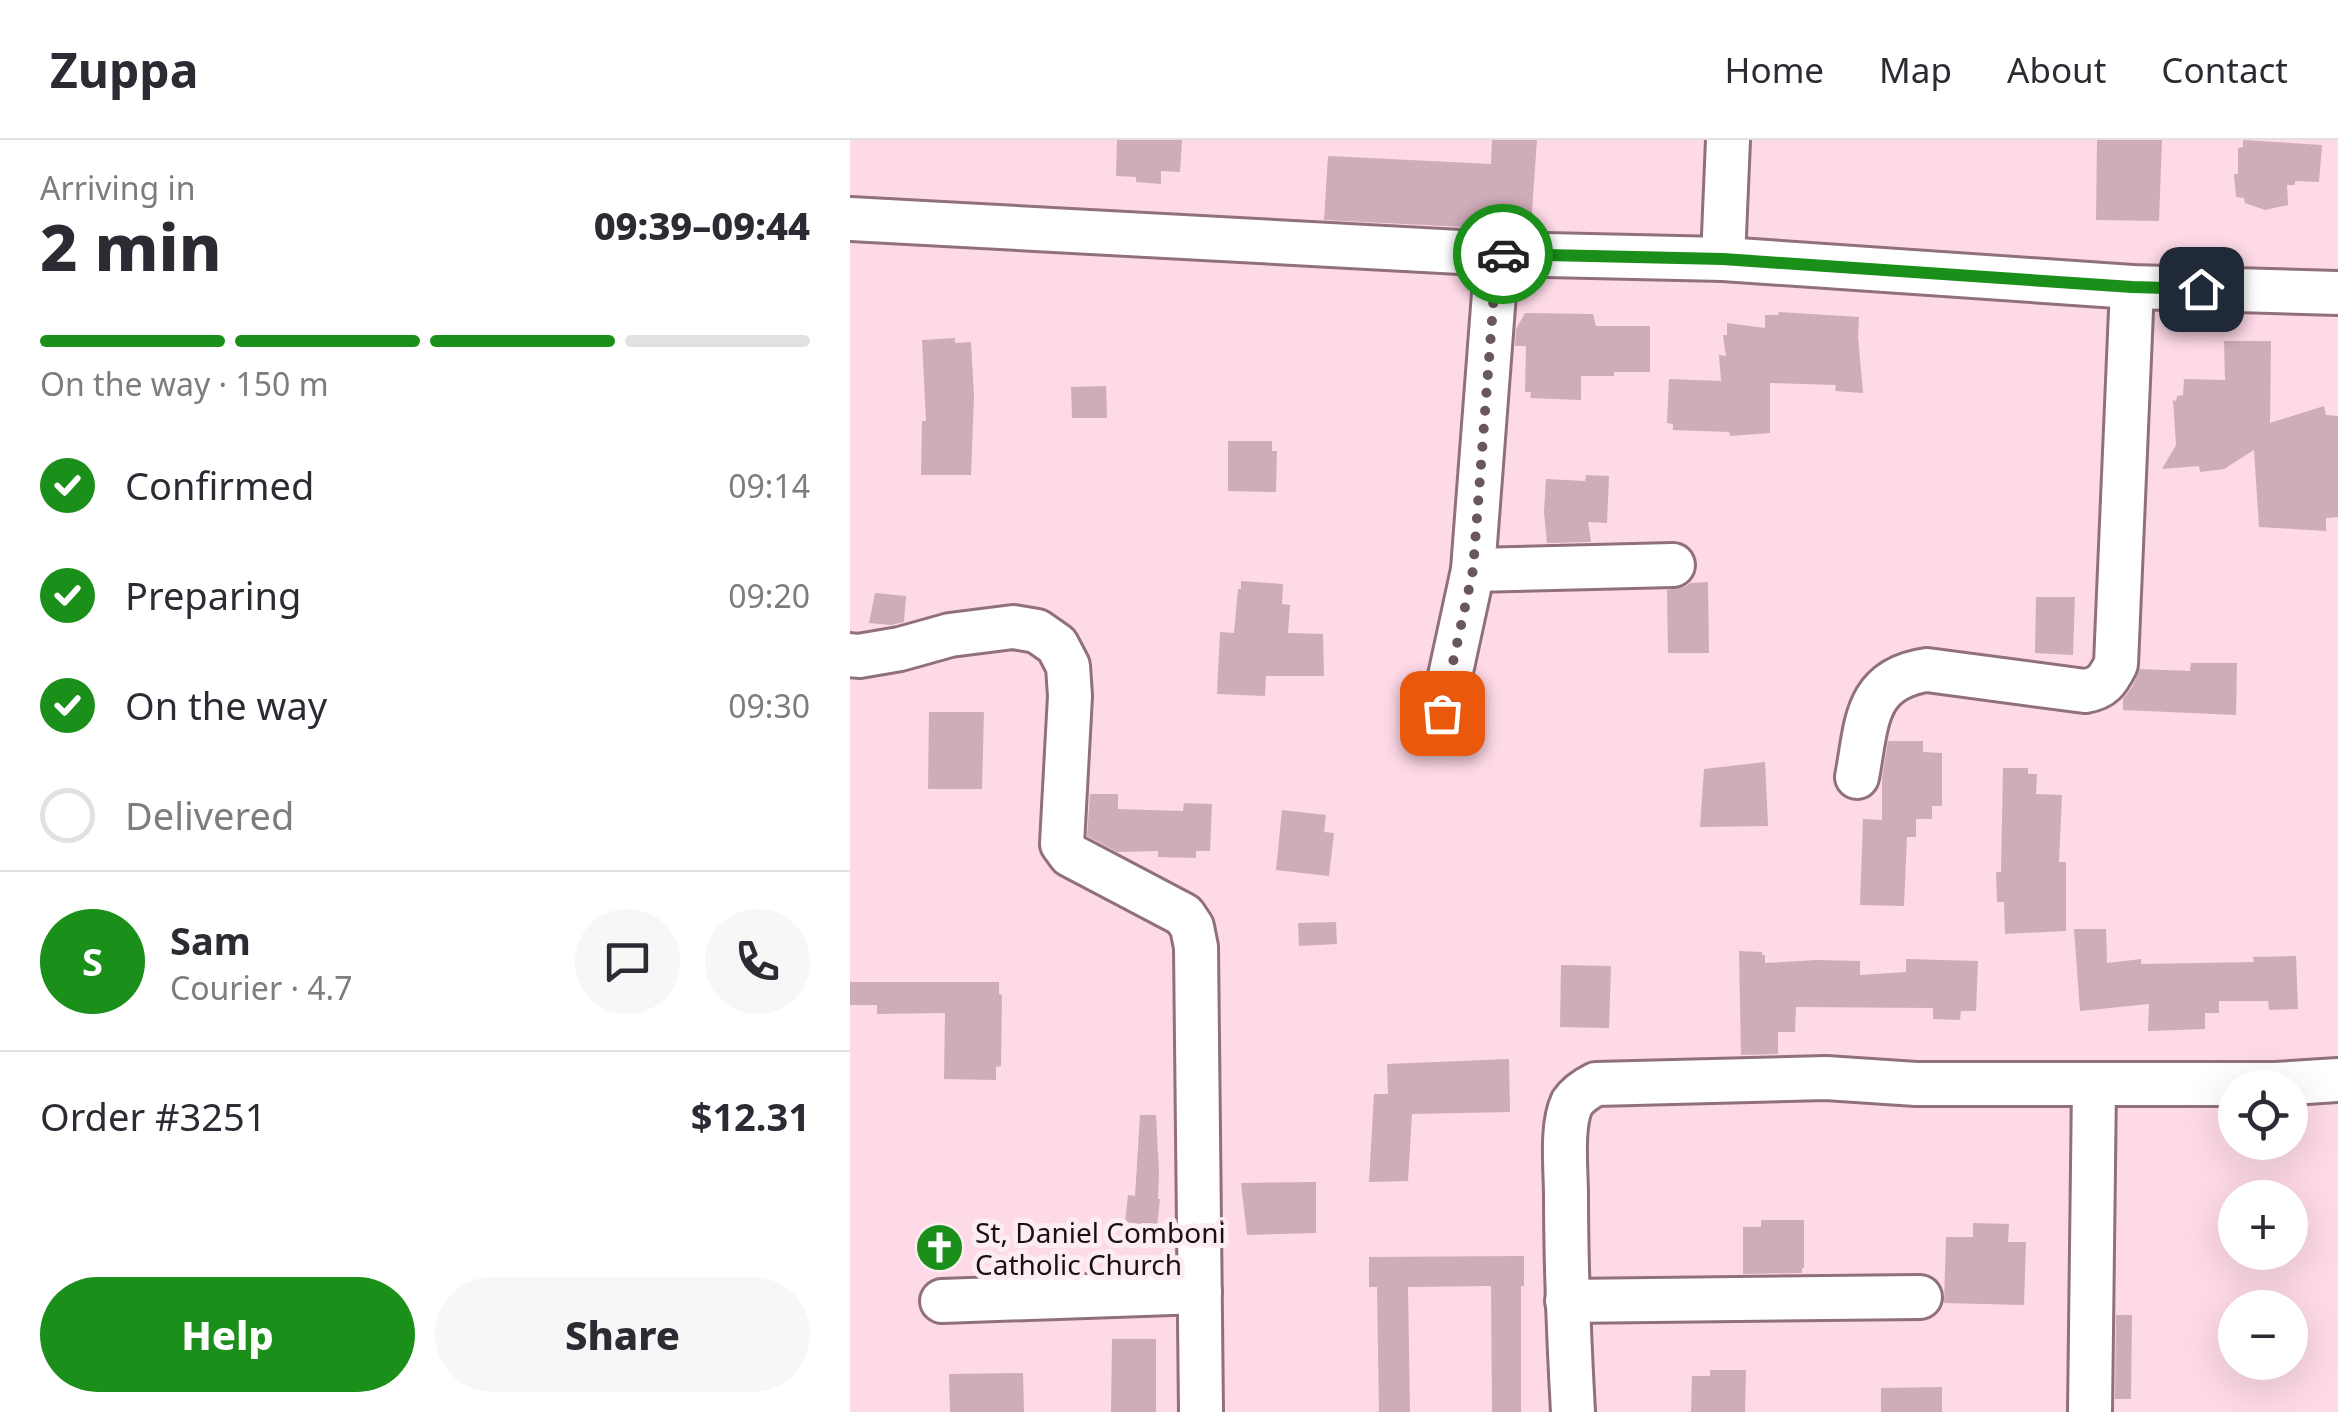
<!DOCTYPE html>
<meta charset="utf-8">
<style>
:root{--surface:#fff;--page:#f7f7f7;--text:#2b2b33;--muted:#7c7c81;--line:#e1e1e2;--accent:#1a8f1a}
body{margin:0;font-family:"Noto Sans",sans-serif;background:var(--page);color:var(--text);height:100vh;display:flex;flex-direction:column;font-size:38px;white-space:nowrap}
*{box-sizing:border-box;margin:0}
p{font-size:32px;color:var(--muted)}
.icon{flex:none;width:55px;height:55px;fill:none;stroke:currentColor;stroke-width:2;stroke-linecap:round;stroke-linejoin:round}
.map{position:relative;flex:1;overflow:hidden}
.details{display:flex;flex-direction:column;background:var(--surface);width:850px}
.details>*{flex:none}
.controls{position:absolute;left:1368px;top:930px;display:grid;gap:20px}
.controls a{display:grid;place-items:center;width:90px;height:90px;border-radius:50%;background:var(--surface);box-shadow:0 10px 40px #0002;font-size:50px}
.pin{position:absolute;display:grid;place-items:center;width:85px;height:85px;color:#fff;margin:-42px;border-radius:20px;box-shadow:0 5px 15px #0006}
.courier{position:absolute;display:grid;place-items:center;width:100px;height:100px;margin:-50px;border:8px solid #1a8f1a;border-radius:50%;background:#fff;color:#222;box-shadow:0 2px 12px #0007}
.summary em{font-style:normal;font-weight:800}
.summary div{display:flex;flex-direction:column-reverse}
.summary{display:flex;align-items:center;justify-content:space-between;height:170px;padding:0 40px}
h1{font-size:65px;font-weight:800;line-height:75px}
.bar{display:grid;grid-template-columns:repeat(4,1fr);gap:15px 10px;align-content:center;height:120px;padding:0 40px}
.bar i{height:12px;border-radius:8px;background:var(--line)}
.bar .selected{background:var(--accent)}
.bar p{grid-column:span 4}
.line{display:flex;align-items:center;gap:25px;padding:0 40px;border-top:2px solid var(--line)}
.line div{flex:1}
.round{display:grid;place-items:center;flex:none;width:105px;height:105px;border-radius:52px;background:var(--page)}
ol{padding:0 40px;list-style:none}
li{display:flex;align-items:center;gap:30px;height:110px}
li p{margin-inline-start:auto}
li .icon{padding:10px;border-radius:50%;background:var(--accent);color:#fff;stroke-width:4}
li:last-child{color:var(--muted)}
li i{width:55px;height:55px;border:5px solid var(--line);border-radius:50%}
.action{display:flex;gap:20px;margin-top:auto;padding:20px 40px}
.action a{flex:1;height:115px;border-radius:60px;background:var(--accent);color:#fff;font-size:40px;font-weight:800;line-height:115px;text-align:center}
.action a+a{background:var(--page);color:var(--text)}
header{display:flex;align-items:center;gap:60px;box-sizing:border-box;height:140px;padding:0 50px;background:var(--surface);border-bottom:2px solid var(--line)}
header strong{font-size:48px}
nav{display:flex;gap:55px;margin-inline-start:auto;font-size:35px}
main{display:flex;flex:1;min-height:0}
.map>svg:first-child{display:block}
.building{fill:#cfacb9}
.lines{fill:none;stroke-linecap:round;stroke-linejoin:round}
.minor-casing{stroke:#90707c;stroke-width:48}
.minor{stroke:#fff;stroke-width:42}
.done{stroke:#6a565e;stroke-width:10;stroke-dasharray:0 18}
.route{stroke:#1a8f1a;stroke-width:12}
.labels{text-anchor:middle;dominant-baseline:central;stroke-width:10;stroke-linejoin:round;paint-order:stroke}
.poi-label{font-size:28px;fill:#1b0f14;stroke:#fcedf3;text-anchor:start}
</style>
<header>
<strong>Zuppa</strong>
<nav><a>Home</a><a>Map</a><a>About</a><a>Contact</a></nav>
</header>
<main>
<section class="details">
<div class="summary"><div><h1>2 min</h1><p>Arriving in</p></div><em>09:39–09:44</em></div>
<div class="bar"><i class="selected"></i><i class="selected"></i><i class="selected"></i><i></i><p>On the way · 150 m</p></div>
<ol>
<li><svg class="icon" aria-label="check" viewBox="0 0 24 24"><path d="M5 12l5 5 9-10"/></svg>Confirmed<p>09:14</p></li>
<li><svg class="icon" aria-label="check" viewBox="0 0 24 24"><path d="M5 12l5 5 9-10"/></svg>Preparing<p>09:20</p></li>
<li><svg class="icon" aria-label="check" viewBox="0 0 24 24"><path d="M5 12l5 5 9-10"/></svg>On the way<p>09:30</p></li>
<li><i></i>Delivered</li>
</ol>
<div class="line" style="height:180px"><b class="round" style="background:var(--accent);color:#fff">S</b><div><b>Sam</b><p>Courier · 4.7</p></div><a class="round"><svg class="icon" aria-label="chat" viewBox="0 0 24 24"><path d="M4 5h16v11H9l-5 4z"/></svg></a><a class="round"><svg class="icon" aria-label="phone" viewBox="0 0 24 24"><path d="M5 4h4l2 5-3 2q2 4 5 5l2-3 5 2v4C11 20 4 13 5 4z"/></svg></a></div>
<div class="line" style="height:130px"><div>Order #3251</div><b>$12.31</b></div>
<div class="action"><a>Help</a><a>Share</a></div>
</section>
<div class="map">
<svg width="1488" height="1272" viewBox="0 0 1488 1272">
<rect width="100%" height="100%" fill="#fed9e7"/>
<g class="building">
<path d="M267 0H332L330 32 311 31V44L286 42V37L266 36Z"/>
<path d="M642 0H687L681 85H674V90L474 80 478 16 641 24Z"/>
<path d="M1247 0H1312L1309 81 1246 80Z"/>
<path d="M1393 0 1472 5 1469 42 1445 41V45H1437L1438 65 1415 70 1395 63 1394 58 1386 57 1384 34H1388V8L1393 7Z"/>
<path d="M929 172 1009 177 1008 197 1013 253 985 251 986 245 920 243V293L880 296 879 292 823 290V284L817 283 819 239 871 241 869 215 876 216 873 195H877V183L915 188V175H928Z"/>
<path d="M675 173 743 174 746 186H800V232H764V236H731V260L680 258 681 252H675L676 206H665L666 189Z"/>
<path d="M105 198V203L121 202 124 257 121 335H71L72 281H76L72 200Z"/>
<path d="M1374 201H1421L1420 283 1474 266 1476 275 1488 276V377L1476 378V391L1409 387 1404 310 1374 329 1350 332 1349 326 1312 329 1326 305 1323 260 1326 261 1327 256 1333 255 1334 239 1375 240Z"/>
<path d="M256 246 257 278H222L221 247Z"/>
<path d="M378 301H422V311H427L426 352 378 351Z"/>
<path d="M736 335 759 336 757 383 738 382 741 402 697 403 694 372 696 339 735 341Z"/>
<path d="M391 441 433 444 432 464 440 465 438 493 473 494 474 536H416L415 556 367 554 370 492 384 493 388 449H391Z"/>
<path d="M858 442 859 513H818L817 450 835 447 840 443Z"/>
<path d="M25 453 56 456 54 482 41 485 19 483Z"/>
<path d="M1186 457H1225L1223 515 1185 513Z"/>
<path d="M1341 523H1387L1386 575 1273 570V559L1282 547 1290 529 1340 531Z"/>
<path d="M79 572H134L132 649H78Z"/>
<path d="M1038 601H1073V612L1092 613V666H1082V679H1066V697H1057L1054 766 1010 765 1013 679 1032 680V638Z"/>
<path d="M915 622 918 686 850 687 854 629Z"/>
<path d="M1153 628H1178V634H1187L1186 654 1212 655 1209 722H1216V791L1155 794 1154 762H1147L1146 732H1151Z"/>
<path d="M240 654H268V669L333 671 334 663 362 664 360 711H346V718L308 717V711L267 712 237 696Z"/>
<path d="M432 670 476 675 474 692 484 693 479 736 426 730Z"/>
<path d="M486 782 487 804 449 806 448 783Z"/>
<path d="M1224 789H1256L1257 823 1291 819V824L1404 822 1403 817 1446 816 1448 869 1419 870 1418 861H1369V873H1355V889L1298 891 1299 864 1230 871Z"/>
<path d="M889 811 912 812V815H915V823L967 820 1010 821V835L1056 832V819L1128 821 1126 871H1111L1110 880 1083 879V868L946 867 945 892H928V914L891 915Z"/>
<path d="M711 825 761 826 759 888 710 887Z"/>
<path d="M0 842H149V854L152 855 151 926 146 927V940L94 939 95 873 27 874V865H0Z"/>
<path d="M659 919 660 972 562 974 558 1041 519 1042 524 954H538L537 924Z"/>
<path d="M290 975H306L309 1033 308 1059H310L307 1086 275 1082 278 1055 285 1056Z"/>
<path d="M466 1042V1093L397 1095 391 1043Z"/>
<path d="M911 1080H954V1128H952V1133L893 1134V1087H911Z"/>
<path d="M1123 1083 1159 1084 1158 1102H1176L1174 1165 1094 1163 1096 1097H1123Z"/>
<path d="M674 1116V1146H671V1272H642L641 1146 558 1147 560 1272H529L527 1147H519V1117Z"/>
<path d="M1266 1175H1282L1281 1259H1265Z"/>
<path d="M262 1199H306V1272H261Z"/>
<path d="M860 1230H896L895 1272H841L842 1236H860Z"/>
<path d="M173 1233 174 1272H100L99 1234Z"/>
<path d="M1092 1247V1272H1031V1248Z"/>
</g>
<g class="lines">
<defs>
<g id="minor">
<path d="M0 79 647 114 873 119 1282 147 1488 153"/>
<path d="M873 119 878 0"/>
<path d="M623 430 823 425"/>
<path d="M0 515 9 516 50 509 100 495 163 487 187 491 207 505 218 526 220 556 212 704 220 715 334 775 342 787 346 807 351 1272"/>
<path d="M592 573 623 430 647 114"/>
<path d="M1007 637C1017 586 1013 539 1077 530L1235 551C1253 548 1258 540 1266 524L1282 147"/>
<path d="M92 1161 350 1152"/>
<path d="M717 1161 1070 1157"/>
<path d="M723 1272C719 1200 716 1128 716 1055 716 1030 711 986 722 963 728 954 736 949 746 944L976 938 1066 944H1426L1488 940"/>
<path d="M1240 1272 1244 945"/>
</g>
</defs>
<use href="#minor" class="minor-casing"/>
<use href="#minor" class="minor"/>
</g>
<g class="lines">
<path class="done" d="M592 573 623 430 647 114H653"/>
<path class="route" d="M653 114 873 119 1282 147 1351 149"/>
</g>
<defs>
<symbol id="church-disc" viewBox="-11 -11 22 22"><circle r="9.5" fill="#1a8f1a" stroke="#fcedf3"/><path d="M-1.2-6h2.4v3.5h3.3v2.4h-3.3V6h-2.4V-.1h-3.3v-2.4h3.3Z" fill="#fff"/></symbol>
</defs>
<g fill-rule="evenodd">
<use href="#church-disc" x="62" y="1080" width="55" height="55"/>
</g>
<g class="labels">
<g class="poi-label">
<text x="125" y="1092">St, Daniel Comboni<tspan x="125" dy="32">Catholic Church</tspan></text>
</g>
</g>
</svg>
<div class="controls">
<a><svg class="icon" aria-label="locate" viewBox="0 0 24 24"><circle cx="12" cy="12" r="6"/><path d="M12 2v4M12 18v4M2 12h4M18 12h4"/></svg></a>
<a>+</a>
<a>−</a>
</div>
<div class="pin" style="left:592px;top:573px;background:#ea580c"><svg class="icon" aria-label="bag" viewBox="0 0 24 24"><path d="M5 8h14l-1 12H6zM9 8a3 3 0 0 1 6 0"/></svg></div>
<div class="pin" style="left:1351px;top:149px;background:#1f2937"><svg class="icon" aria-label="home" viewBox="0 0 24 24"><path d="M3 11l9-7 9 7M6 9v11h12V9"/></svg></div>
<div class="courier" style="left:653px;top:114px"><svg class="icon" aria-label="car" viewBox="0 0 24 24"><path d="M5 17H2v-5l4-1 3-4h7l3 4 3 1v5h-3M9 17h6M6 11h13"/><circle cx="7" cy="17" r="2"/><circle cx="17" cy="17" r="2"/></svg></div>
</div>
</main>
